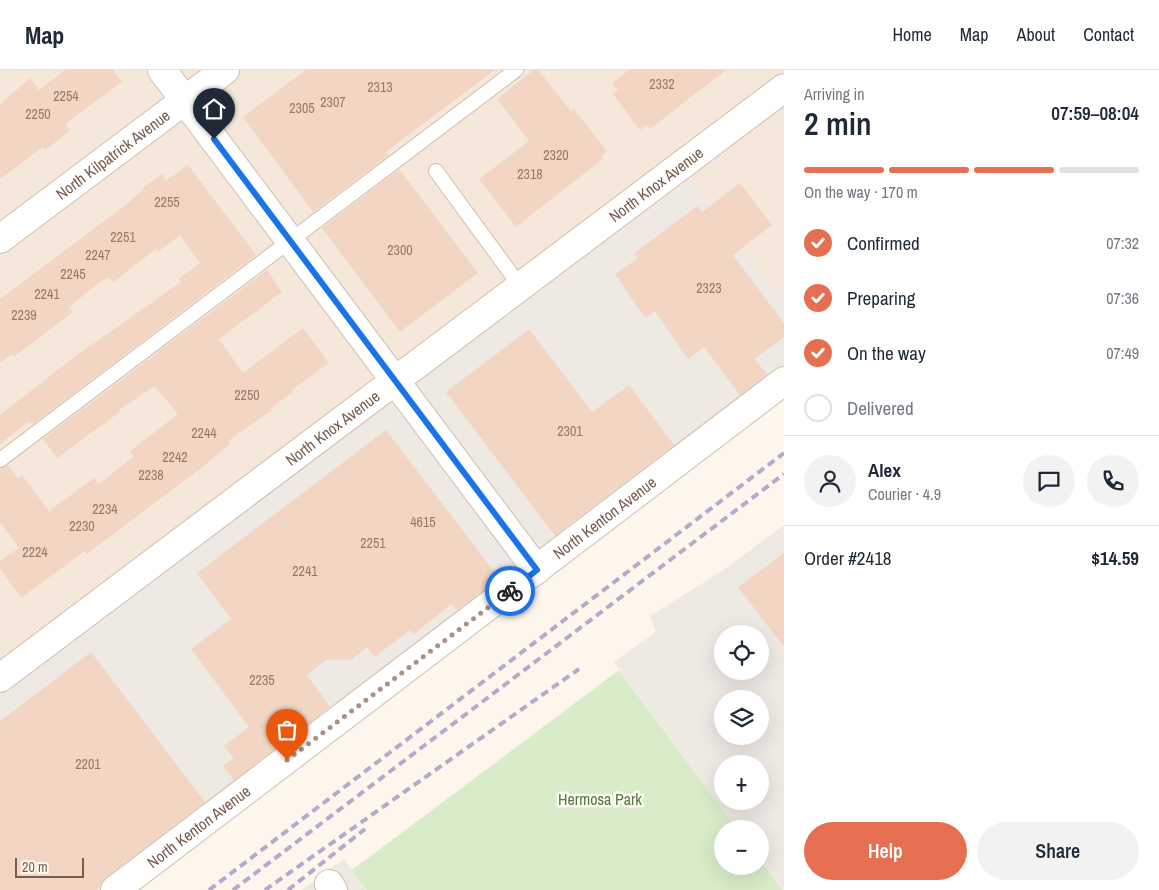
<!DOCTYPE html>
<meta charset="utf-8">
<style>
:root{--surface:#fff;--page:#f2f2f3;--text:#1f2937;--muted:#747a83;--line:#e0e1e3;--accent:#e76f51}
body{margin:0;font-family:"Archivo Narrow",sans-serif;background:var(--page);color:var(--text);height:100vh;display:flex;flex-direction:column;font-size:19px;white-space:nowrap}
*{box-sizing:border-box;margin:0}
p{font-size:16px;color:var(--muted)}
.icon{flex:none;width:28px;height:28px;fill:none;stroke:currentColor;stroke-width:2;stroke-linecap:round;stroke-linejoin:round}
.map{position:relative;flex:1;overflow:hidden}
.sheet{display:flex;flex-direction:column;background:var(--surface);width:375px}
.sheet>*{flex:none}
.tools{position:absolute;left:714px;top:555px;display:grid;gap:10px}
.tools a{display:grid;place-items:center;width:55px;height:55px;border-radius:50%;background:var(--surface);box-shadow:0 5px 20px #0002;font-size:25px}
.scale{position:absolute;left:15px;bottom:12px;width:69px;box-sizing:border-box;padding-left:5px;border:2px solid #7a5c4d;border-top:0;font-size:14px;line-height:18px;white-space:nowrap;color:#7a5c4d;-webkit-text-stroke:4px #fffaf3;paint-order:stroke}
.pin{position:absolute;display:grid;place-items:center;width:42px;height:42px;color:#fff;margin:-51px -21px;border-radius:50% 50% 50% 0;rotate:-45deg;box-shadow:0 0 5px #0007}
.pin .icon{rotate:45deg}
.courier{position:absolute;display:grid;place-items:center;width:50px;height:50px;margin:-25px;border:4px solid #1a73e8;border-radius:50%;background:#fff;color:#222;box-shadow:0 1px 6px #0007}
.headline em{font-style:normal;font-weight:600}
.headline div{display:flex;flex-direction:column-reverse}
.headline{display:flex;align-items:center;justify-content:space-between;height:85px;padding:0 20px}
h1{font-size:32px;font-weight:600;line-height:38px}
.bar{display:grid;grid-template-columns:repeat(4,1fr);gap:8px 5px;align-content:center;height:60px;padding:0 20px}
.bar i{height:6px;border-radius:4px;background:var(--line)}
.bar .selected{background:var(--accent)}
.bar p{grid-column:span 4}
.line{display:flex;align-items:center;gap:12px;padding:0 20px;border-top:1px solid var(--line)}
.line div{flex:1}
.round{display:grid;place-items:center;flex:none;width:52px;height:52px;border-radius:26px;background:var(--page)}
ol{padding:0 20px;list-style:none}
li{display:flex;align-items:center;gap:15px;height:55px}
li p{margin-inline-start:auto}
li .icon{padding:5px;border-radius:50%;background:var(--accent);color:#fff;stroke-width:4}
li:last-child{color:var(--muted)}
li i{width:28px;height:28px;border:2px solid var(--line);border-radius:50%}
.button{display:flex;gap:10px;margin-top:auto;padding:10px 20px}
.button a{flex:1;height:58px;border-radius:30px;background:var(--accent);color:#fff;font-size:20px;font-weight:600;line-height:58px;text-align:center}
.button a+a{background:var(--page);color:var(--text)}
header{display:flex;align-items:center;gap:30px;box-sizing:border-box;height:70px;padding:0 25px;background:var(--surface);border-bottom:1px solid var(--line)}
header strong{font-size:24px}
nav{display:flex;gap:28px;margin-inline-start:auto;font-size:18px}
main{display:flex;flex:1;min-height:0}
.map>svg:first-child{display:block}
.residential{fill:#f5e8da}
.industrial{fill:#efe9e4;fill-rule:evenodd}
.green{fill:#d8ecc9}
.building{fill:#f3d5c3}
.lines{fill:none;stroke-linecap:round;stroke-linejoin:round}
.lane-casing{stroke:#d1beb0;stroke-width:16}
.street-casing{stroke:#d1beb0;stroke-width:30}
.lane{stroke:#fff;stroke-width:14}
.street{stroke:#fff;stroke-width:28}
.rail{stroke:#b9a8c9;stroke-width:4;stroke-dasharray:8 5;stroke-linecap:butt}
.done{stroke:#a89285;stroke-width:5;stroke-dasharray:0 9}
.route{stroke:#1a73e8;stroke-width:6}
.labels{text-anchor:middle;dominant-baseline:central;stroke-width:5;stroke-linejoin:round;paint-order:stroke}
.number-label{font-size:14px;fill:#987a6a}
.street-label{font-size:16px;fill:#7a5c4d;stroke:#fffaf3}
.park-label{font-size:16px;fill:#537a41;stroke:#fffaf3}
</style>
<header>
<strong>Map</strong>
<nav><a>Home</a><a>Map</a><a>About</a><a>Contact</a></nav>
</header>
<main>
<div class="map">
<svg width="784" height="820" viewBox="0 0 784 820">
<rect width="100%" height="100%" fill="#fdf6ec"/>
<path class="residential" d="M0 0H784V231L690 109 0 624Z"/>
<g class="industrial">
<path d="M690 109 784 231V323L128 820H0V624Z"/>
<path d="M784 455V820L760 789V759H737L614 592 656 562 650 546 722 501ZM722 564H760V601H722ZM722 629H760V666H722ZM722 694H760V731H722Z"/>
<path d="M344 789 367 820H302Z"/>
</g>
<path class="green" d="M619 600 737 759H722V796H760V789L783 820H367L352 800Z"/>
<g class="building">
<path d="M65 0H113L122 12 65 54 70 61 45 80 43 77 0 109V34L30 8 39 20Z"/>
<path d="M306 0H495L386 82 389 85 313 142 243 47Z"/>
<path d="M533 0H538L571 41 574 39 607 81 601 86 603 89 516 157 479 109 529 71 497 29Z"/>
<path d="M629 0H726L650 59 646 55 640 60 613 24 618 20 612 13Z"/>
<path d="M188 95 256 185 32 355 30 352 24 355 0 374V345L73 288 181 212 179 209 200 193 180 165 158 182 156 179 113 212 109 207 100 212 69 237 73 242 14 287 12 284 0 293V229L123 137 144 119 143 118 162 104 166 111Z"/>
<path d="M399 99 478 203 400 262 322 158Z"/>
<path d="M740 113 772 155 733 185 784 253V267L755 289 767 305 740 325 704 277 688 289 655 241 645 248 615 204 638 188 634 183 697 136 702 142Z"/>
<path d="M267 200 282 222 219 269 243 303 303 258 329 293 292 320 293 322 271 338 272 340 228 371 230 374 201 398 87 484 85 481 21 528 0 498V491L19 478 0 452V399L8 395 18 409 22 405 49 441 94 408 99 414 134 386 130 381 178 344 155 316 119 340 120 342 57 388 43 369Z"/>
<path d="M529 259 592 342 629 315 674 375 555 466 446 322Z"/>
<path d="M386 360 499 508 457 540 452 534 414 564 411 560 374 587 367 577 351 590H326L307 605 330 637 234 710 223 696 234 688 224 676 249 657 191 579 231 549 197 503Z"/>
<path d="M784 483V577L738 517Z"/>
<path d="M91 582 205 732 106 808 97 820H0V651Z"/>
</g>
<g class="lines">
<defs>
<g id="lane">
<path d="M436 101 520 216"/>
<path d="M0 390 516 0"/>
</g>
<g id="street">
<path d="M162 0 537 500"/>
<path id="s1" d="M0 169 225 0"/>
<path id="s2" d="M0 608 784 18"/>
<path d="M329 814 333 820"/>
<path id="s3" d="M115 820 784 311"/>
</g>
</defs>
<use href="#lane" class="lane-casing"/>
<use href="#street" class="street-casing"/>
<use href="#lane" class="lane"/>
<use href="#street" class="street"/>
<g class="rail">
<path d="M209 820 784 383"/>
<path d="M233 820 784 404"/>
<path d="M265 820 579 599"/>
<path d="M288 820 365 759"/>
</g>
</g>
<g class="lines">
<path class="done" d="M287 690 510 521"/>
<path class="route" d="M214 69 537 500 510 521"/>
</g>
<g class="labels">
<g class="number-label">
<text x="662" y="14">2332</text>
<text x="380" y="17">2313</text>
<text x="66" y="26">2254</text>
<text x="333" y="32">2307</text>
<text x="302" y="38">2305</text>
<text x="38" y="44">2250</text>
<text x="556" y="85">2320</text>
<text x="530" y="104">2318</text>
<text x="167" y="132">2255</text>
<text x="123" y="167">2251</text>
<text x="400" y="180">2300</text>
<text x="98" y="185">2247</text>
<text x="73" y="204">2245</text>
<text x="709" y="218">2323</text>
<text x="47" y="224">2241</text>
<text x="24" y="245">2239</text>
<text x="247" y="325">2250</text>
<text x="570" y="361">2301</text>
<text x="204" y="363">2244</text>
<text x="175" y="387">2242</text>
<text x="151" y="405">2238</text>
<text x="105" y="439">2234</text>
<text x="423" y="452">4615</text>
<text x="82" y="456">2230</text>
<text x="373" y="473">2251</text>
<text x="35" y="482">2224</text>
<text x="305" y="501">2241</text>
<text x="262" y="610">2235</text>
<text x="88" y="694">2201</text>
</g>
<g class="street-label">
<text stroke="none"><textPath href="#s1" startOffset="141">North Kilpatrick Avenue</textPath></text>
<text stroke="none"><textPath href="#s2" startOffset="821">North Knox Avenue</textPath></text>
<text stroke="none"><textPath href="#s2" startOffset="416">North Knox Avenue</textPath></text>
<text stroke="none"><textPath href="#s3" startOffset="615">North Kenton Avenue</textPath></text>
<text stroke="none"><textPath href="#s3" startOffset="105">North Kenton Avenue</textPath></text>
</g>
<g class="park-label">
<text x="600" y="729">Hermosa Park</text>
</g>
</g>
</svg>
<div class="tools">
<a><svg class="icon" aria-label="locate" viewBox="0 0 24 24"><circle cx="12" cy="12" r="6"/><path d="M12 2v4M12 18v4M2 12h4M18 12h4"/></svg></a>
<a><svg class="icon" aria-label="layers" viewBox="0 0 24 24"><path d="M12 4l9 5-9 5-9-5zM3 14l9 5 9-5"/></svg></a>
<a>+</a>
<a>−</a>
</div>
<div class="scale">20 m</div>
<div class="pin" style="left:287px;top:690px;background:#ea580c"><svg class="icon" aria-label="bag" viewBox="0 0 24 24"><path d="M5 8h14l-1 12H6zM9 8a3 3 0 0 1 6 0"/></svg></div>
<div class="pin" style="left:214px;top:69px;background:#1f2937"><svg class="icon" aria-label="home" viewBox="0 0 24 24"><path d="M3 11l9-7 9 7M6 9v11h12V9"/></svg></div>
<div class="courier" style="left:510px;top:521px"><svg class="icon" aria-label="bike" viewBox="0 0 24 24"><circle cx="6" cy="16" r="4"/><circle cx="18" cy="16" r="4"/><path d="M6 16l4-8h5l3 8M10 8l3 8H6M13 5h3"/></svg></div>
</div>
<section class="sheet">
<div class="headline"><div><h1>2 min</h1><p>Arriving in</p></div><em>07:59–08:04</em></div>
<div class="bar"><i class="selected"></i><i class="selected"></i><i class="selected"></i><i></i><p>On the way · 170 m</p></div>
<ol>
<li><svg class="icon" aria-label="check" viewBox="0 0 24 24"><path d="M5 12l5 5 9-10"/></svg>Confirmed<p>07:32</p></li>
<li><svg class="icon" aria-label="check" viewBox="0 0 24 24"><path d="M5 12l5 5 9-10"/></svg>Preparing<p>07:36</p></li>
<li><svg class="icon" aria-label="check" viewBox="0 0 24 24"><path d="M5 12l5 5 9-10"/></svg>On the way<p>07:49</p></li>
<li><i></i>Delivered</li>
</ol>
<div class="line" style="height:90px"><a class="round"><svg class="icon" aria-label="person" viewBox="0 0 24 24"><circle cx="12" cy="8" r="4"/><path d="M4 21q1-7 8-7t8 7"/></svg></a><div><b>Alex</b><p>Courier · 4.9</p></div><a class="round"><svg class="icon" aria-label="chat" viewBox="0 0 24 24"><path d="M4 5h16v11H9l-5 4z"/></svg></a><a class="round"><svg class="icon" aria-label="phone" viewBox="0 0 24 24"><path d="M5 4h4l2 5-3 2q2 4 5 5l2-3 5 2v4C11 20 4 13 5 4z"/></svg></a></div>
<div class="line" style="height:65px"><div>Order #2418</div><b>$14.59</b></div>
<div class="button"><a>Help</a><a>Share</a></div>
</section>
</main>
